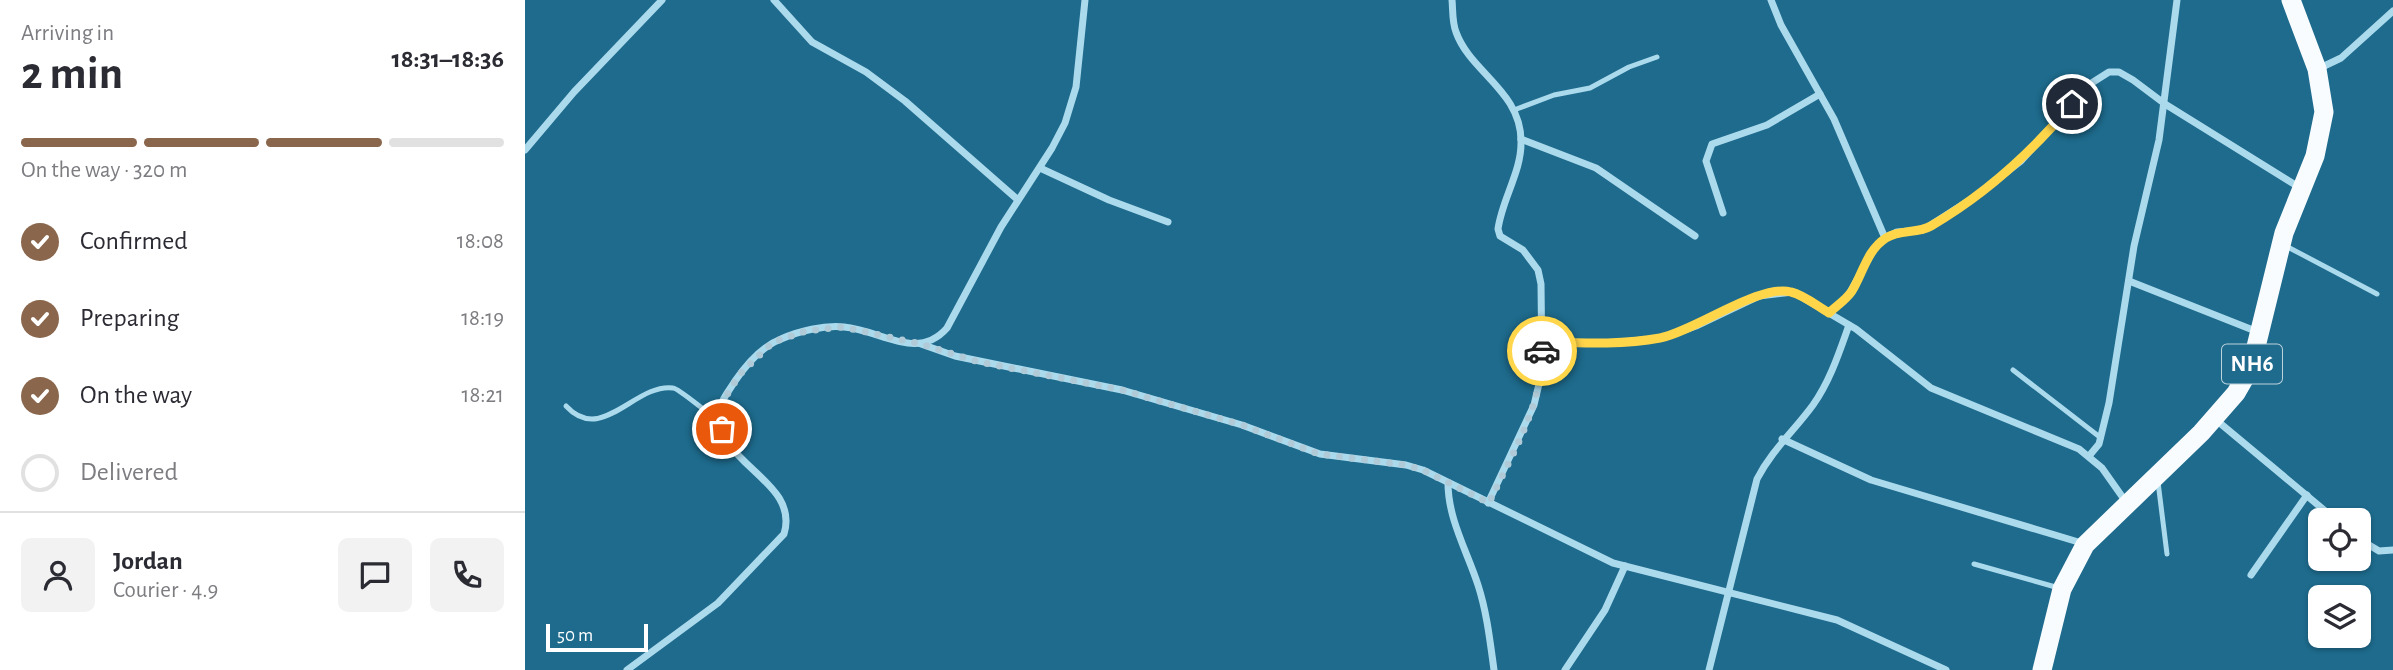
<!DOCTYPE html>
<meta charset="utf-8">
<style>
:root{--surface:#fff;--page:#f2f2f3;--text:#2b2b33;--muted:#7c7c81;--line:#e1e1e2;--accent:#89664c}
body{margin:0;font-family:"Alegreya Sans",sans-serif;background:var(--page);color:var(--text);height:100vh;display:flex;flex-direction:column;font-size:26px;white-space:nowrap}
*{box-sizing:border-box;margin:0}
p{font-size:23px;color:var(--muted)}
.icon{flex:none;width:38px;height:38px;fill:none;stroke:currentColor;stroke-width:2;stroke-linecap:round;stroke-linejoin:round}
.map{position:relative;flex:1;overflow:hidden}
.sheet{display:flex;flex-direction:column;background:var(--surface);width:525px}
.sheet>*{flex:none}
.tools{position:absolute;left:1783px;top:508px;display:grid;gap:14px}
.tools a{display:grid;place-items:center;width:63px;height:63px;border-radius:10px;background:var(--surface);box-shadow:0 2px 5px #0004;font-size:35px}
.scale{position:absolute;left:21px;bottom:18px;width:102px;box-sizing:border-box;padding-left:7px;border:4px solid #fff;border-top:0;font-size:19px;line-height:24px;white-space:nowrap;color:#fff;-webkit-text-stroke:5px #1e6b8d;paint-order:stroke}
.pin{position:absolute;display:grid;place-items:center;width:60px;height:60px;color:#fff;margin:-30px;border:4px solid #fff;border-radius:50%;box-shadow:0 2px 7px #0007}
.courier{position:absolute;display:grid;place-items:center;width:70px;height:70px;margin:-35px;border:5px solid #ffd54a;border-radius:50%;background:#fff;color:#222;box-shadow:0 2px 9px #0007}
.summary em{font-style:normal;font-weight:600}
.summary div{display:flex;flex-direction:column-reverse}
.summary{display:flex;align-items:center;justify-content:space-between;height:119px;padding:0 21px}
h1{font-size:46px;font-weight:600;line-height:52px}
.bar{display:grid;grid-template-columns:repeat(4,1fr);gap:10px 7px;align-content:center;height:84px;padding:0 21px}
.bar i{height:9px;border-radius:5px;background:var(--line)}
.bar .on{background:var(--accent)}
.bar p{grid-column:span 4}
.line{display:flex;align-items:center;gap:18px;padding:0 21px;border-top:2px solid var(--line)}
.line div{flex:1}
.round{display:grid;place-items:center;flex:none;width:74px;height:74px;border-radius:10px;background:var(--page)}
ol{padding:0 21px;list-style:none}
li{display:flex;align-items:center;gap:21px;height:77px}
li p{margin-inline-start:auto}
li .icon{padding:7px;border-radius:50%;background:var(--accent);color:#fff;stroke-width:4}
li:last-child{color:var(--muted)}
li i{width:38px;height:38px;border:4px solid var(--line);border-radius:50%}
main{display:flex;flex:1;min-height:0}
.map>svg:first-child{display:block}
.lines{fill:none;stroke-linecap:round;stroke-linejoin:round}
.service{stroke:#acdaed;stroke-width:5}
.minor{stroke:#acdaed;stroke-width:7}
.trunk{stroke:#f8fcff;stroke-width:19}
.done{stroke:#b0cbd7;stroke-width:7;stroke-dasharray:0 12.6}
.route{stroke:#ffd54a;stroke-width:9}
.labels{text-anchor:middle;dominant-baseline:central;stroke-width:7;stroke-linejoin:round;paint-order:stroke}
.shield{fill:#1e6b8d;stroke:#bcd3dd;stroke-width:2}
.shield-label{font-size:23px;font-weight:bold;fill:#fff}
</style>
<main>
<section class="sheet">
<div class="summary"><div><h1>2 min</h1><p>Arriving in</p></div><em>18:31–18:36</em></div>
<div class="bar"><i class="on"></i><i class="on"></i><i class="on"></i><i></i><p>On the way · 320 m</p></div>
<ol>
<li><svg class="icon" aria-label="check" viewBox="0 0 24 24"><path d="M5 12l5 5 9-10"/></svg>Confirmed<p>18:08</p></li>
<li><svg class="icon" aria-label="check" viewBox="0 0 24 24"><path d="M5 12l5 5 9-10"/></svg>Preparing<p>18:19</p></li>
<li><svg class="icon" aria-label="check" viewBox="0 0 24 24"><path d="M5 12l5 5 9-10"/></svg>On the way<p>18:21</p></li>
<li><i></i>Delivered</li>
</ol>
<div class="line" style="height:126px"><a class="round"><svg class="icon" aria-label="person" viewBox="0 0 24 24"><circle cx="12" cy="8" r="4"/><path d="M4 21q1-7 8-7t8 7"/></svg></a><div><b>Jordan</b><p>Courier · 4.9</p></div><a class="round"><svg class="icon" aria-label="chat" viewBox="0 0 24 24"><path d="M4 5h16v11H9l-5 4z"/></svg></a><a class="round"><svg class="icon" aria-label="phone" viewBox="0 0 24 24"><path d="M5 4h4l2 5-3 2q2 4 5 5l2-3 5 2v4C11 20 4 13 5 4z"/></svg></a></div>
</section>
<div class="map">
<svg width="1868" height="670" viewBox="0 0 1868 670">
<rect width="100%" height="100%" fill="#1e6b8d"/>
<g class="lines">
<g class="service">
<path d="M989 110 1029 95 1065 88 1104 67 1132 57"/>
<path d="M1759 245 1852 294"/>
<path d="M1488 370 1576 438"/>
<path d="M41 406C77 445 110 383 148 388 154 388 185 416 196 422"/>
<path d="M1633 482 1642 554"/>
<path d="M1449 564 1534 588"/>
</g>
<g class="minor">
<path d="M249 0 287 42 341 72 380 101 492 199"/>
<path d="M927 0C928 10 927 22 931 32 945 72 996 91 996 141 997 171 977 199 973 229L975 236 998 250 1013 270 1016 284 1017 371 1009 405 963 503"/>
<path d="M1246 0 1256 25 1309 119 1360 238"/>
<path d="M1795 68 1816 58 1868 11"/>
<path d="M996 139 1071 168 1170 236"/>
<path d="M0 150 49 92 137 0"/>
<path d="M515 168 584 200 643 222"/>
<path d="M1198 213 1181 161 1187 144 1242 125 1295 94"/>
<path d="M1604 281 1733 332"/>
<path d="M1304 313 1323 296 1349 249 1360 238 1372 232 1398 230 1448 198 1496 161 1565 84 1584 72H1594L1608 80 1640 104 1777 189"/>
<path d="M1017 342 1089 343 1137 338 1171 326 1234 296 1268 292 1331 329 1406 388 1554 449 1577 468 1601 502"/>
<path d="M396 344 430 356 597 390 717 425 795 454 881 465 898 470 1088 563 1312 620 1421 670"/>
<path d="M1690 419 1811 520"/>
<path d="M1257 439 1346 480 1560 544"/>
<path d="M1564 456 1574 444 1584 403 1609 246 1634 140 1652 0"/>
<path d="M923 483C923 519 942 551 953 585 962 613 965 641 969 670"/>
<path d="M1834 539 1854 551 1868 550"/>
<path d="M1726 575 1782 495"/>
<path d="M102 670 193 603 259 534C275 482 194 465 194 415 194 402 204 391 210 381 221 365 238 346 256 339 274 331 299 325 319 327 356 330 392 362 422 328L476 227 527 148 540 123 551 87 560 0"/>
<path d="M1040 670 1080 610 1100 566"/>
<path d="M1184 670 1232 479C1247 450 1269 431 1288 405 1305 381 1314 353 1324 325"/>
</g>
<path class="trunk" d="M1517 670 1537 589 1560 545 1676 433 1711 393 1726 367 1759 233 1790 156 1799 112 1792 69 1766 0"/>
</g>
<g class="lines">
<path class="done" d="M197 429 194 414 198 401 215 374 248 342 281 331 318 327 396 344 454 362 597 390 717 425 794 454 881 465 898 470 964 503C986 456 1018 405 1017 351"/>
<path class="route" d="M1017 351V342C1056 343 1097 345 1135 338 1170 331 1235 283 1266 292 1279 295 1292 306 1304 313 1311 306 1321 300 1327 291 1338 273 1342 250 1361 238 1375 229 1392 234 1406 226 1461 194 1507 152 1547 104"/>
</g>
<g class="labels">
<rect class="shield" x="1697" y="344.5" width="60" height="39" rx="5"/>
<g class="shield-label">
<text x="1727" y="364">NH6</text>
</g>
</g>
</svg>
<div class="tools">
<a><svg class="icon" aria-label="locate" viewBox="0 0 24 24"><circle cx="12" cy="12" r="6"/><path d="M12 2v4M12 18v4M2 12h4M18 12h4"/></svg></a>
<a><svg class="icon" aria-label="layers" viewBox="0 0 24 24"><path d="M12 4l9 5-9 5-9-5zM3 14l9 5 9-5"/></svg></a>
</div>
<div class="scale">50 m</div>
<div class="pin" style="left:197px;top:429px;background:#ea580c"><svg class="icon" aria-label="bag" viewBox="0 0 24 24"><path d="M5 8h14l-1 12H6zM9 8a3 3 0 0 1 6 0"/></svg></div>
<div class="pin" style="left:1547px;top:104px;background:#1f2937"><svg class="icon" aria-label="home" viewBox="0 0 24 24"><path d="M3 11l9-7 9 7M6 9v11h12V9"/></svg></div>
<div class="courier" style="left:1017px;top:351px"><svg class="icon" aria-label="car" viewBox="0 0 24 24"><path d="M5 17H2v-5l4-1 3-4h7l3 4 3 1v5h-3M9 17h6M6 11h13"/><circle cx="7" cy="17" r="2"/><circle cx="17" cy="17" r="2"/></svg></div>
</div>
</main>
